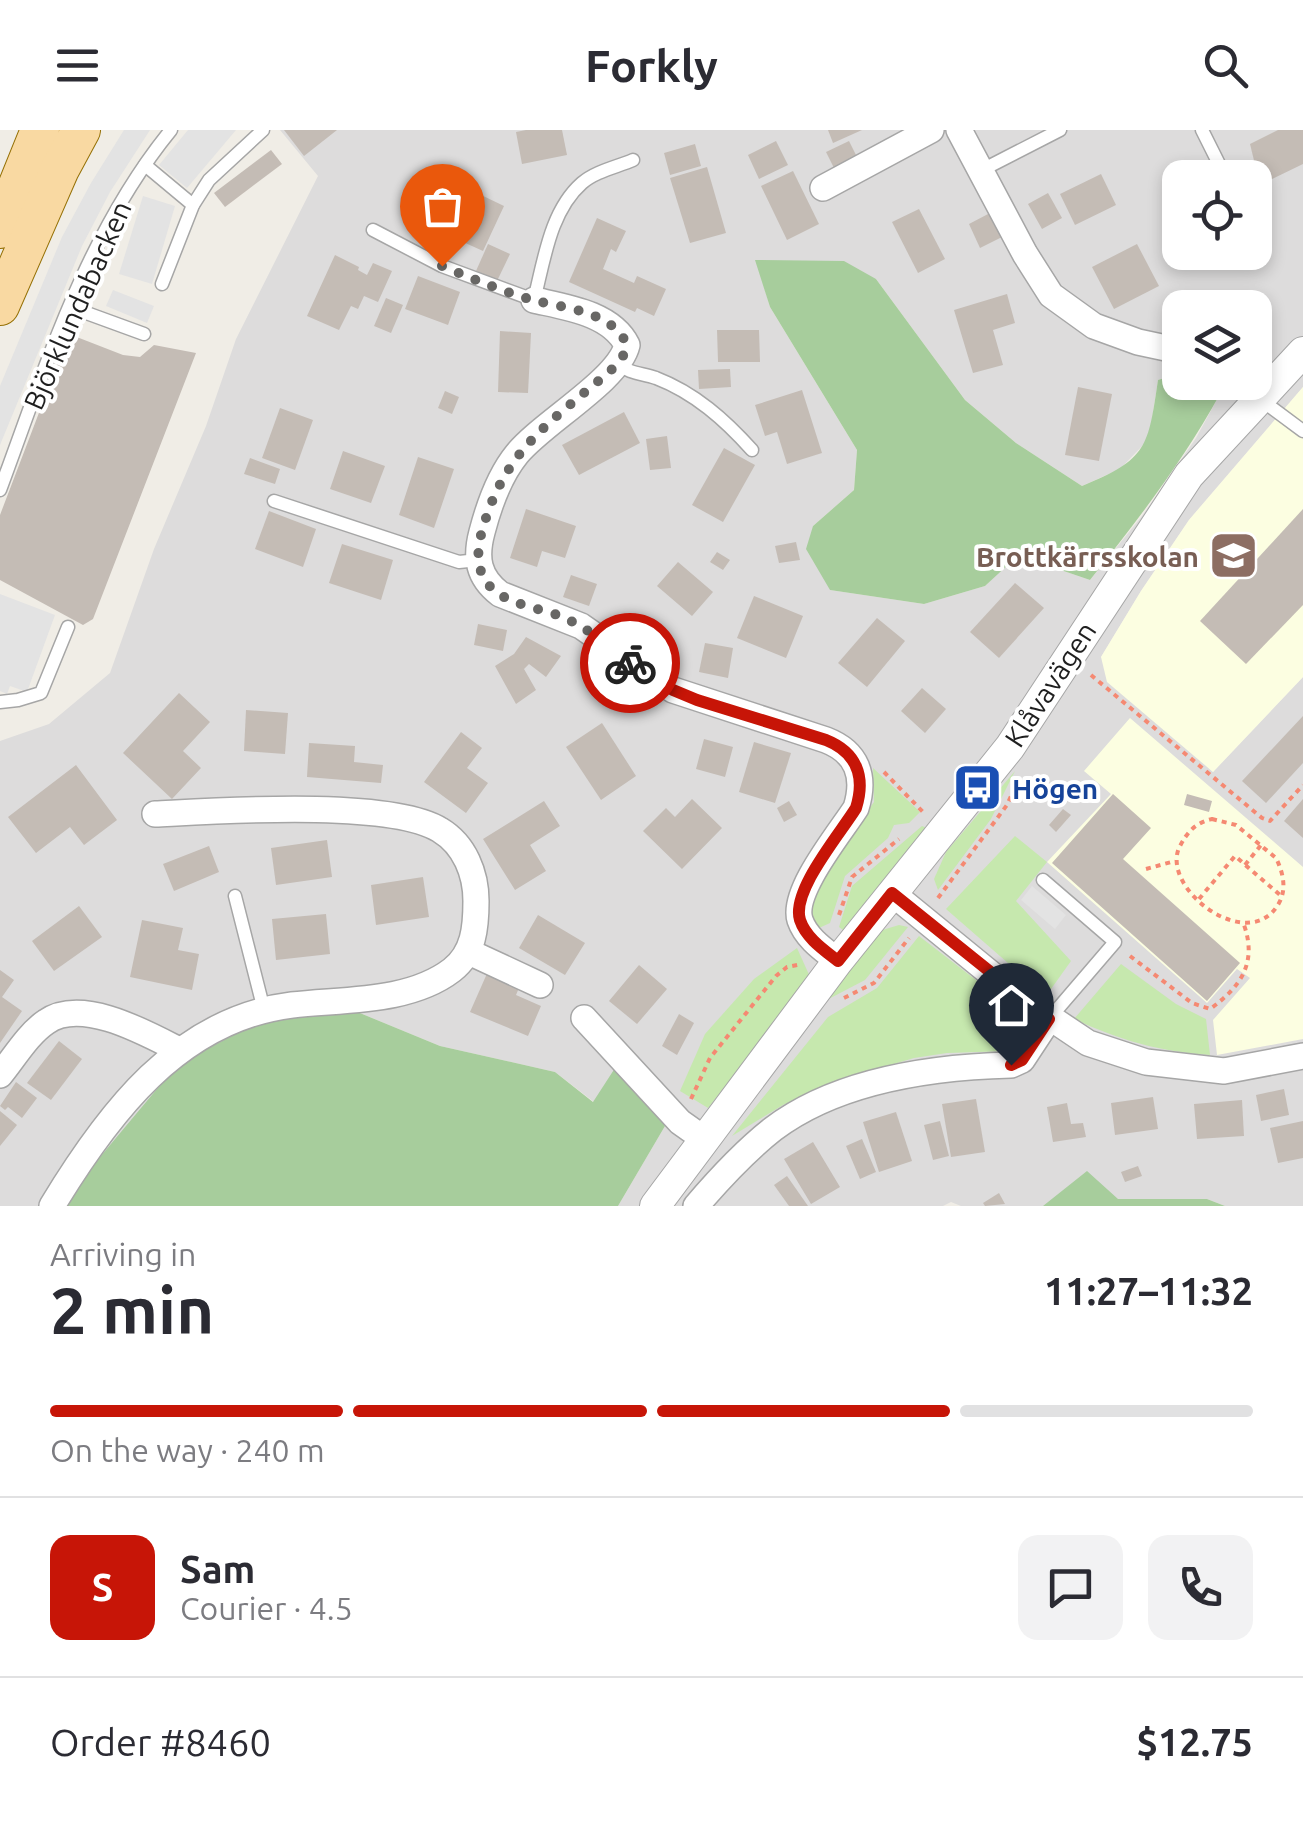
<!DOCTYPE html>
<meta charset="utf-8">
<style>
:root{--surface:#fff;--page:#f2f2f3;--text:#2b2b33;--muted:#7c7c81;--line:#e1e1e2;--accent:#c71507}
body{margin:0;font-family:Ubuntu,sans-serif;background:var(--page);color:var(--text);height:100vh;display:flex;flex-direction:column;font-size:38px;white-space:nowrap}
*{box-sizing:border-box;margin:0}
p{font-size:32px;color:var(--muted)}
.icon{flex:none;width:55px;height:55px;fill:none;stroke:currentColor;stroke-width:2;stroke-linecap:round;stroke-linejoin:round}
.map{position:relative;height:1076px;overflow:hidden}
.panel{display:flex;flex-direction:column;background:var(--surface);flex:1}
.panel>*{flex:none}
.controls{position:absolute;left:1162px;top:30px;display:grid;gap:20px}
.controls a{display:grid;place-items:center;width:110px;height:110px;border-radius:20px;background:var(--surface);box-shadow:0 5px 15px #0003;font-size:50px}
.pin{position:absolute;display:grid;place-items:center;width:85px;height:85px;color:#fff;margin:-102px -42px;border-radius:50% 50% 50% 0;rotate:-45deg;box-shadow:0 0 10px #0007}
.pin .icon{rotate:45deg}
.courier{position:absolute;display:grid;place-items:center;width:100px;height:100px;margin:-50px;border:8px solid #c71507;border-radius:50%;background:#fff;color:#222;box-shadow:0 2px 12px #0007}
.summary em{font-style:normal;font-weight:600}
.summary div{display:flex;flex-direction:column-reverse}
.summary{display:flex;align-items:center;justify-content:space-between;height:170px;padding:0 50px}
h1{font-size:65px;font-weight:600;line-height:75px}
.bar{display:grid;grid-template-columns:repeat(4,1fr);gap:15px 10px;align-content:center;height:120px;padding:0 50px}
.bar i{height:12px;border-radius:8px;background:var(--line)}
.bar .active{background:var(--accent)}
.bar p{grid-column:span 4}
.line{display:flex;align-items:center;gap:25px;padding:0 50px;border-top:2px solid var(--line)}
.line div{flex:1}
.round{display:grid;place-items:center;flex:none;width:105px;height:105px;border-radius:20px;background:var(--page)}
header{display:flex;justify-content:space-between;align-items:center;height:130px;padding:0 50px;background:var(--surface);font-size:45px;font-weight:600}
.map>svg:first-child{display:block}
.residential{fill:#dddcdc;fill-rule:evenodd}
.education{fill:#fcfee1}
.grass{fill:#c6e8ae}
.forest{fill:#a7cd9c}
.parking{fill:#e3e3e3}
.building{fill:#c4bcb5}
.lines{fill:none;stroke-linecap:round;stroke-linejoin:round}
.service-casing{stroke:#a6a6a6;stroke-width:15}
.minor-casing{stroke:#a6a6a6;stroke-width:28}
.tertiary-casing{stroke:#a6a6a6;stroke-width:32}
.primary-casing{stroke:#957005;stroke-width:40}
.path{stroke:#f58972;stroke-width:4;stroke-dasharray:5 5;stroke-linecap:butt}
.service{stroke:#fff;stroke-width:12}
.minor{stroke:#fff;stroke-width:25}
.tertiary{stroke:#fff;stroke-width:30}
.primary{stroke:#f9d9a2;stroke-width:38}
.done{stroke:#686765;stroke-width:10;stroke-dasharray:0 18}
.route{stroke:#c71507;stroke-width:12}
.labels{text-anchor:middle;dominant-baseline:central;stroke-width:8;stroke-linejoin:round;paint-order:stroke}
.street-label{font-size:28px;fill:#1f1f1f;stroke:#fff}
.education-label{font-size:28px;font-weight:bold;fill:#785e54;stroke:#fff;text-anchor:end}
.transit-label{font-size:28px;font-weight:bold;fill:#164399;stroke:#fff;text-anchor:start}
</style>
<header><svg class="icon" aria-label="menu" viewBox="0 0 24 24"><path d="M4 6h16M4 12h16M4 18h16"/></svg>Forkly<svg class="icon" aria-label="search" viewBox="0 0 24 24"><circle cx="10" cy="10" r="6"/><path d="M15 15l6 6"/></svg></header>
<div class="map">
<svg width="1303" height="1076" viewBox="0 0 1303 1076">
<rect width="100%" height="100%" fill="#f0ede6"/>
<path class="residential" d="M280 0H1303V257L1189 390 1141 461 1101 527 1213 642 1303 547V1076H1225L1207 1069H1118L1043 1076H961L951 1072 943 1076H618L665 996 594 972 555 942 440 916 338 874 59 1076H0V611L49 594 110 543 154 419 206 296 236 209 318 46ZM1180 48H1255V122H1180ZM756 130 798 133 876 149 965 270 1016 313 1082 356 1120 339 1149 309 1158 250 1180 243V178H1255V252L1216 253 1220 264 1196 308 1142 386 1090 450 1049 436 1010 432 985 456 924 474 830 460 813 396 854 360 857 320 770 177Z"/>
<g class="education">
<path d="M1303 257V547L1213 642 1107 552 1101 527 1141 461 1189 390Z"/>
<path d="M1130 588 1303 737V909L1217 925 1213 890 1250 848 1237 839 1207 873 1047 732 1111 664 1084 641Z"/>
</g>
<g class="grass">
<path d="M873 638 920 682 909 693 894 695 888 708 845 746 830 793 819 798 809 783 813 757 874 672Z"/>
<path d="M1015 641 991 689 938 760 934 749 946 722Z"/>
<path d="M922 696 932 700 914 712 848 798 843 800 839 797 852 756Z"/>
<path d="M1015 706 1047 732 1016 771 1071 831 1046 866 946 779Z"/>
<path d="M899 795 908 797 865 850 821 873 879 801Z"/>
<path d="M919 806 1025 888C1025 903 1024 914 1010 921L947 923 914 928 833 952 783 975 732 1006 828 887 877 858Z"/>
<path d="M797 818 811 849 708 978 680 961 705 904 754 849Z"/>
<path d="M1121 834 1176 874 1206 889 1210 925C1161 922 1119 910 1074 889Z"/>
</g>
<g class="forest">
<path d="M755 130 844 131 876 149 965 270 1016 313 1082 356C1148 329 1148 317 1158 250L1180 243V252L1216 253 1220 264C1183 331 1138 390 1090 450L1049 436 1011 432 985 456 924 474 830 460 806 419 813 396 854 360 857 320 770 177Z"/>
<path d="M338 874 440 916 555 942 593 972 617 935 651 967 665 996 618 1076H59L177 935 258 892Z"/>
<path d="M1087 1041 1118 1069H1207L1225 1076H1043Z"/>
</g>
<g class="parking">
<path d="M124 0H150L110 62 82 116 0 315V256L62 107 91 53Z"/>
<path d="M188 0H236L187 58 159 35Z"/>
<path d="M143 66 175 76 152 154 119 144Z"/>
<path d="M113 160 154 176 147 193 106 176Z"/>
<path d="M0 464 55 485 27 562 10 556 7 564 0 561Z"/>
<path d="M1032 756 1066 785 1055 799 1021 770Z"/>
</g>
<g class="building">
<path d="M284 0H337L304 26Z"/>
<path d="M526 0H562L567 25 522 34 516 2Z"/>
<path d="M828 0H862L833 13Z"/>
<path d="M1278 0H1303V34L1260 55 1250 14Z"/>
<path d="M776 11 788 35 759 49 748 25Z"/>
<path d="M849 11 857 27 834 38 826 22Z"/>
<path d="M695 14 701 36 670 45 664 23Z"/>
<path d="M271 20 282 34 225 77 214 63Z"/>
<path d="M707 37 726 103 690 113 670 48Z"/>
<path d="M793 41 819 94 787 110 761 56Z"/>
<path d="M1101 44 1116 75 1075 95 1060 64Z"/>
<path d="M452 51 504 76 483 121 430 97Z"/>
<path d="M1048 63 1062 88 1042 99 1028 74Z"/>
<path d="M919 79 945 129 918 143 892 92Z"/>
<path d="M990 83 1002 107 980 118 969 94Z"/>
<path d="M597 88 626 101 616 122 611 119 603 139 634 153 637 146 666 159 654 186 637 178 635 182 569 152Z"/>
<path d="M488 114 510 124 497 151 476 141Z"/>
<path d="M1137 114 1159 156 1114 179 1092 137Z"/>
<path d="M335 125 359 137 358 140 367 145 373 133 392 141 378 172 364 166 358 179 351 176 339 200 307 186Z"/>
<path d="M418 146 460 162 448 195 405 179Z"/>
<path d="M1007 164 1015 193 993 200 1003 235 973 243 954 180Z"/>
<path d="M386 168 403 175 391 203 374 196Z"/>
<path d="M717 200H759L760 232H718Z"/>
<path d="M500 201 531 203 528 263 498 262Z"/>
<path d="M69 204 123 225 140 227 154 215 196 223 93 489 83 495 0 450V385Z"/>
<path d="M730 239 731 257 699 259 698 240Z"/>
<path d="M1078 257 1112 264 1099 331 1065 325Z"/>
<path d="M802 260 822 323 787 334 777 302 765 306 755 275Z"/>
<path d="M445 261 459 267 452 284 438 278Z"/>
<path d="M280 278 313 290 295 340 262 328Z"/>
<path d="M624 282 640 313 579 345 562 315Z"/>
<path d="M667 306 671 338 650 340 646 309Z"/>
<path d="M724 318 755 335 723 392 692 375Z"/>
<path d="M343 321 385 336 371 373 330 359Z"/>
<path d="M418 327 454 339 434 398 399 385Z"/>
<path d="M250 328 280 339 275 354 244 344Z"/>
<path d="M526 379 576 396 565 428 542 421 537 437 510 428Z"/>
<path d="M1303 379V475L1246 534 1200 491Z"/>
<path d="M269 381 316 399 303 437 255 419Z"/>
<path d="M796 412 800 430 779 433 775 416Z"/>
<path d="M342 414 393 430 381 470 329 453Z"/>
<path d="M717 422 730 430 723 440 710 432Z"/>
<path d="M678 432 713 462 692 486 657 456Z"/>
<path d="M571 445 597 454 589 476 563 467Z"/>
<path d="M1015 453 1044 478 999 528 970 502Z"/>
<path d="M754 466 803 486 786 528 737 508Z"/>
<path d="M877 488 905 511 867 557 838 533Z"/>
<path d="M478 494 507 500 503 521 474 515Z"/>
<path d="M526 507 561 526 546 547 529 534 524 539 536 560 516 574 495 536 514 524Z"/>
<path d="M705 513 733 518 728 548 699 542Z"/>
<path d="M922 558 946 579 925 603 901 581Z"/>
<path d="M179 563 210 592 183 621 201 638 172 669 123 623Z"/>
<path d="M246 580 288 583 285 624 244 621Z"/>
<path d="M1303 586V633L1266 673 1242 651Z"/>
<path d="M602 593 636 646 601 670 566 617Z"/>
<path d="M461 602 482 618 467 638 488 653 466 683 424 652Z"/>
<path d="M704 609 733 617 725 647 696 639Z"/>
<path d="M754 612 791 623 775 673 739 662Z"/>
<path d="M309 613 355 616 354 632 383 635 381 653 307 647Z"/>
<path d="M76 635 117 690 84 715 70 697 36 723 8 687Z"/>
<path d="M1113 664 1151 698 1123 729 1240 833 1207 871 1052 733Z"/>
<path d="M1187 664 1212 671 1209 682 1184 675Z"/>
<path d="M692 669 722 698 682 739 643 701 666 678 675 687Z"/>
<path d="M1303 669V708L1284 691Z"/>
<path d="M544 671 560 696 530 715 546 741 515 760 483 709Z"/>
<path d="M789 671 797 685 784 692 777 678Z"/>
<path d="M1063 679 1071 685 1056 702 1049 695Z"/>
<path d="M327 710 332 747 276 755 271 718Z"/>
<path d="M209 716 219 742 174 761 163 734Z"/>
<path d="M423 747 429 787 376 795 371 755Z"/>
<path d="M79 776 102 807 54 841 32 811Z"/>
<path d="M326 784 330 824 276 830 272 789Z"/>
<path d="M538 785 585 813 565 845 519 818Z"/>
<path d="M142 790 183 798 178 820 199 824 192 860 130 847Z"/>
<path d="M639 835 667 859 637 894 609 871Z"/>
<path d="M489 839 521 853 516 865 541 876 528 906 470 882Z"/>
<path d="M0 840 14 850 2 867 22 881 0 913Z"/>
<path d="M679 884 694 893 677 925 662 916Z"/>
<path d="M59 911 82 929 51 970 27 953Z"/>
<path d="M16 952 37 968 22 988 8 977 5 980 0 976Z"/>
<path d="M1284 959 1289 985 1261 991 1256 965Z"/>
<path d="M1153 967 1158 999 1115 1005 1111 973Z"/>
<path d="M976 969 985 1022 951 1027 942 974Z"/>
<path d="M1242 970 1244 1006 1197 1009 1194 974Z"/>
<path d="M1067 973 1071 994 1083 993 1086 1007 1053 1012 1047 977Z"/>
<path d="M0 981 17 995 0 1016Z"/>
<path d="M896 982 912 1031 879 1042 863 992Z"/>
<path d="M940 991 949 1026 933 1030 924 995Z"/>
<path d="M1303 991V1028L1278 1033 1270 998Z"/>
<path d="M862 1009 876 1042 860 1049 846 1016Z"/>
<path d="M813 1012 840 1057 811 1074 784 1029Z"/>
<path d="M1138 1036 1142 1046 1125 1052 1121 1042Z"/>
<path d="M787 1046 808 1076H789L774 1055Z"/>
<path d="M999 1063 1005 1074 985 1076 983 1073Z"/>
</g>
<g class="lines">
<defs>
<g id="service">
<path d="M1202 0 1226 48"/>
<path d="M145 35 193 75"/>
<path d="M982 40 1060 0"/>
<path d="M373 100 442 136 534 170C544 131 550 81 582 53 596 41 617 37 633 30"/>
<path d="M162 154 193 75 209 50 263 0"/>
<path d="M70 177 144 204"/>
<path d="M618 234C630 244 642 243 656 248 695 263 725 290 752 320"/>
<path d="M1260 269 1303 301"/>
<path d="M0 360C46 236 86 104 171 0"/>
<path d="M274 371 459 432 478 430"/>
<path d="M0 572 18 570 41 563 68 497"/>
<path d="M1043 750 1115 812 1049 889"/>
<path d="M235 766 264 880"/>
</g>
<g id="minor">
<path d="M959 0 1025 124 1051 165 1094 196 1138 212 1180 221"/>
<path d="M823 58 931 0"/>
<path d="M534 170C565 177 611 183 627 215 619 250 542 293 517 324 499 346 489 375 482 402 475 428 478 447 500 464L581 496 673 560 826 610C857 622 866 646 856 678 840 703 791 762 800 790 806 808 824 820 838 831"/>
<path d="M892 763 1018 866 1088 913 1146 932 1224 941 1303 926"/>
<path d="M469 822 540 855"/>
<path d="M584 888 680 992 704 1009"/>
<path d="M0 945C14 928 28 904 46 892 81 867 144 902 177 919"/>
<path d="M52 1076C107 985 178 889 292 875 343 869 409 873 452 840 474 823 476 797 476 771 476 744 465 715 440 700 391 669 217 681 155 684"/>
<path d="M696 1076C719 1049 745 1021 773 999 838 950 932 937 1011 935L1022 930 1049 889"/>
</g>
<path id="tertiary" d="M655 1076 838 831 1010 617 1189 345 1303 222"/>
<g id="primary">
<path d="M0 99 40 0"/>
<path d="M0 176 60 39 81 0"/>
</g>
</defs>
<use href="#service" class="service-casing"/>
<use href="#minor" class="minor-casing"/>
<use href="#tertiary" class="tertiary-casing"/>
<use href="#primary" class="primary-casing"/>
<g class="path">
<path d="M1091 545 1262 688 1270 691 1303 655"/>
<path d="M884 642 923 682"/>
<path d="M1212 689 1236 695 1276 728C1283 742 1287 759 1279 773 1250 826 1161 760 1179 718 1187 702 1195 693 1212 689Z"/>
<path d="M1245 735 1261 715"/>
<path d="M1146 739 1175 731"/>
<path d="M938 768 1007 675 1017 653"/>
<path d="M1199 769 1235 726 1280 765"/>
<path d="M839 785 852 747 899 709"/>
<path d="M1130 826 1192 873 1210 879C1242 856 1257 832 1244 795"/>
<path d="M844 868 874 853 909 808"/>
<path d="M691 969 710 928 776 846 787 837 802 834"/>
</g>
<use href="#service" class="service"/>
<use href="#minor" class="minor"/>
<use href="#tertiary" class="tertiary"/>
<use href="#primary" class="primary"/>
</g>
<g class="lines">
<path class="done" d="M442 136C471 148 499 160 529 169 557 177 595 179 617 200 629 211 627 222 618 234 554 291 504 316 481 405 476 425 477 447 495 461 512 475 539 478 560 486 587 497 608 515 630 533"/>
<path class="route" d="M630 533 673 560 697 570 826 610C856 622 866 646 856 678 840 704 791 761 800 790 806 808 824 820 838 831L892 763 1049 889 1022 930 1011 935"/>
</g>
<defs>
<symbol id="school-square" viewBox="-11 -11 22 22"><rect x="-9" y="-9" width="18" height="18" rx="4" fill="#8d6e63" stroke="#fff"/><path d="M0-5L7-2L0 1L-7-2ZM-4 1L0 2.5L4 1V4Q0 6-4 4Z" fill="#fff"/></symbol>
<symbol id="bus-square" viewBox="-11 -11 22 22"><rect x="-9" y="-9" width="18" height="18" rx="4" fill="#1a4fb4" stroke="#fff"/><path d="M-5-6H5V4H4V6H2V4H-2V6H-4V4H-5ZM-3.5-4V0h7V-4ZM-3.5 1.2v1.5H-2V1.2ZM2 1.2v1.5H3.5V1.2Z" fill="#fff"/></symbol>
</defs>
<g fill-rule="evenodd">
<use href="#school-square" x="1206" y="398" width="55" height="55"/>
<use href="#bus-square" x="950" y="630" width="55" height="55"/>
</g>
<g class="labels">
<g class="street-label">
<text transform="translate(77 175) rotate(-66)">Björklundabacken</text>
<text transform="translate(1050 554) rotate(-57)">Klåvavägen</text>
</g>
<g class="education-label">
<text x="1199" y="426">Brottkärrsskolan</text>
</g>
<g class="transit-label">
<text x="1012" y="658">Högen</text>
</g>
</g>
</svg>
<div class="controls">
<a><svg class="icon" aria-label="locate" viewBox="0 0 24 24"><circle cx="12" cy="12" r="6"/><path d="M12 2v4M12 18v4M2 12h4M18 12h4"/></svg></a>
<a><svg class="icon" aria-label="layers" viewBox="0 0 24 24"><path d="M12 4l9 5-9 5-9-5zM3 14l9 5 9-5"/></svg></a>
</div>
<div class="pin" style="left:442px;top:136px;background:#ea580c"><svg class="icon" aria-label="bag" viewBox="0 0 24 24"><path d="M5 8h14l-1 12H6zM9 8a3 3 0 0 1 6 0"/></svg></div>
<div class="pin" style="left:1011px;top:935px;background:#1f2937"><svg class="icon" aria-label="home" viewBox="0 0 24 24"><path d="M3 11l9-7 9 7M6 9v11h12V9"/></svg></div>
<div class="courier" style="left:630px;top:533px"><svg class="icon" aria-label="bike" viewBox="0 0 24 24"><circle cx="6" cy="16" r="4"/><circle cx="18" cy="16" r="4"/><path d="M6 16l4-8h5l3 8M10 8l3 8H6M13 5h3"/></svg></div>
</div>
<section class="panel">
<div class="summary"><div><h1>2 min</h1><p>Arriving in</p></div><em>11:27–11:32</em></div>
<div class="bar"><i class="active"></i><i class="active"></i><i class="active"></i><i></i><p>On the way · 240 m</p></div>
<div class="line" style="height:180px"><b class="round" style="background:var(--accent);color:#fff">S</b><div><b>Sam</b><p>Courier · 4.5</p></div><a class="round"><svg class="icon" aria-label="chat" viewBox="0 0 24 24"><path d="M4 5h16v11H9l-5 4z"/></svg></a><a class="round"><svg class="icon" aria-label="phone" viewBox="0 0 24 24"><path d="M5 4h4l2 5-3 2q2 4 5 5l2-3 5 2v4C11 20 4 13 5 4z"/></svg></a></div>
<div class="line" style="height:130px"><div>Order #8460</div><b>$12.75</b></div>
</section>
